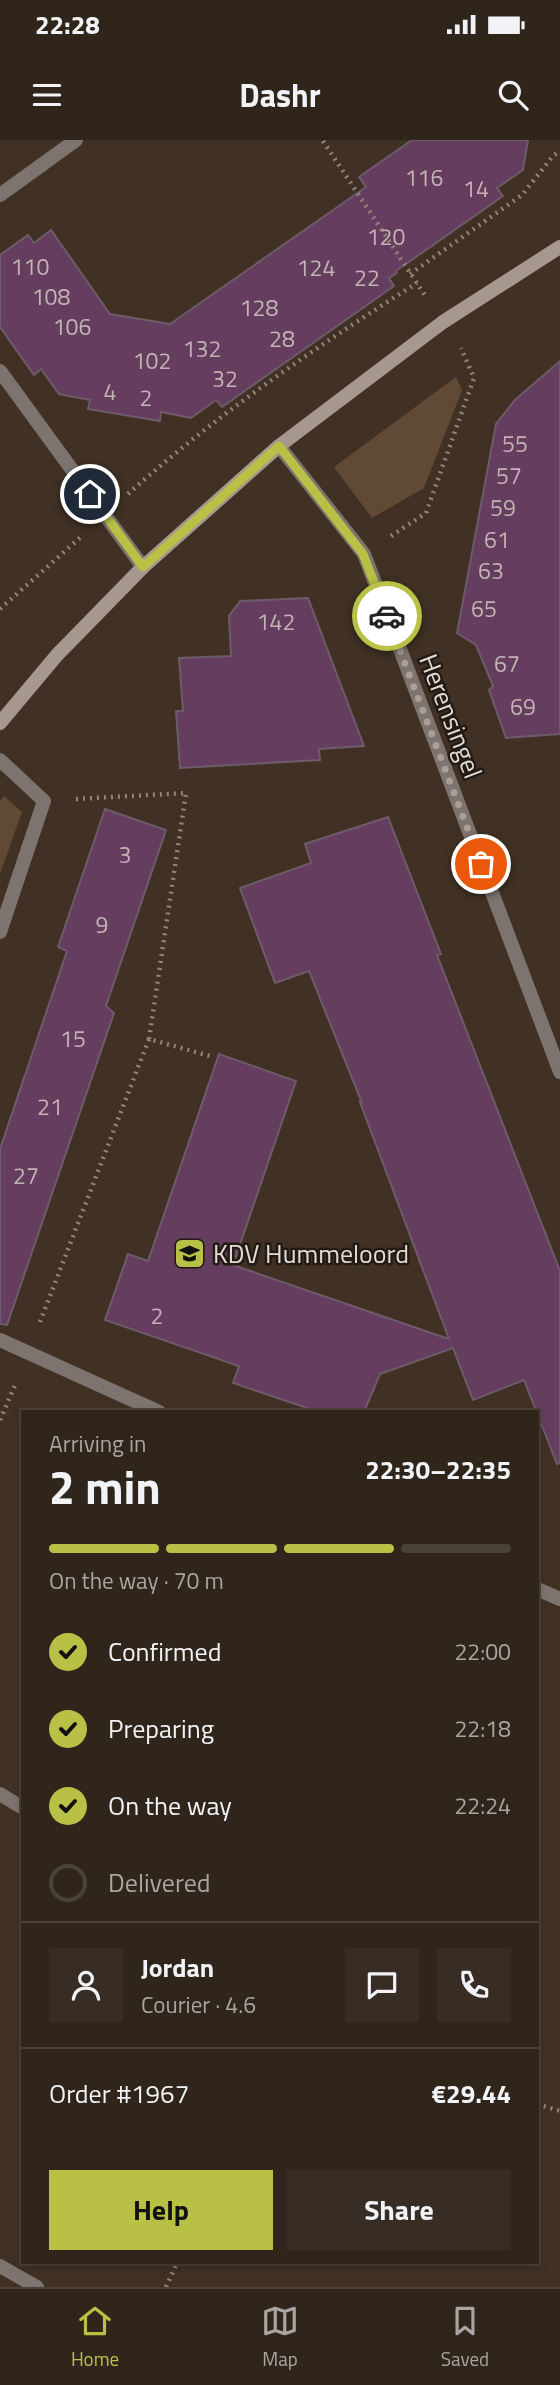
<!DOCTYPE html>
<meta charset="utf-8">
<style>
:root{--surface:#30251b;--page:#382d24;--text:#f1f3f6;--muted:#a8a5a3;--line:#4b423a;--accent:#b9c046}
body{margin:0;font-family:"Titillium Web",sans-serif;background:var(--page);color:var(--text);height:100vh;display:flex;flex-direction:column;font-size:26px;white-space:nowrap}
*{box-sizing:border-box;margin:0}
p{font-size:23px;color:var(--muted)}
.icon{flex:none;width:38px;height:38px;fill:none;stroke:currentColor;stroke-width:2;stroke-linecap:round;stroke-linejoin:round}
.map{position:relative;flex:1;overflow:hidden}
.details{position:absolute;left:21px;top:1270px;width:518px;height:854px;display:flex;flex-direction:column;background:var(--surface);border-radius:0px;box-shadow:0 4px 10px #0003,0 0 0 2px var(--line)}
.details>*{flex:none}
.pin{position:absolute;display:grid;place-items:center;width:60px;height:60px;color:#fff;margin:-30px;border:4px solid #fff;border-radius:50%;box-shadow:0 2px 7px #0007}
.courier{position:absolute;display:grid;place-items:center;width:70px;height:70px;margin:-35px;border:5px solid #b9c046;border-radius:50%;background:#fff;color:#222;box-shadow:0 2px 9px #0007}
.summary em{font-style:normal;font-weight:700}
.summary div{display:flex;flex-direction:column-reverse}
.summary{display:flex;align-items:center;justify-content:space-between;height:119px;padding:0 28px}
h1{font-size:46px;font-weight:700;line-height:52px}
.bar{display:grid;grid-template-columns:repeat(4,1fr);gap:10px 7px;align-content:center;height:84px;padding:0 28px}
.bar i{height:9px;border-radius:5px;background:var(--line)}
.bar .selected{background:var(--accent)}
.bar p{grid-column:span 4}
.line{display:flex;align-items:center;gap:18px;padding:0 28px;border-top:2px solid var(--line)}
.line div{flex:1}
.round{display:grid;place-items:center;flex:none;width:74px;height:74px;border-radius:0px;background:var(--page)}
ol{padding:0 28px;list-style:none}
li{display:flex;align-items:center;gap:21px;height:77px}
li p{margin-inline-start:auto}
li .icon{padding:7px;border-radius:50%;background:var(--accent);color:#111;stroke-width:4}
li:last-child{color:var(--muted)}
li i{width:38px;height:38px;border:4px solid var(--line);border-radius:50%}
.cta{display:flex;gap:14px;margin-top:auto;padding:14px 28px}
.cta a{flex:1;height:80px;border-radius:0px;background:var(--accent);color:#111;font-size:28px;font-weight:700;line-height:80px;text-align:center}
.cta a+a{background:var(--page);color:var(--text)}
.status{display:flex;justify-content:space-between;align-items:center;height:49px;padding:0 35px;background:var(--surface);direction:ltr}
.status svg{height:19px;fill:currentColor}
header{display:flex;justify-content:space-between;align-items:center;height:91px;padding:0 28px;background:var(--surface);font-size:32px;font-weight:700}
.menu{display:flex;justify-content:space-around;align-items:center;height:98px;border-top:2px solid var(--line);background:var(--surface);font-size:19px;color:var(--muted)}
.menu a{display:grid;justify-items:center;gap:4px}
.menu .selected{color:var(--accent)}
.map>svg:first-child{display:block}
.green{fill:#614a35}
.building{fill:#653e5f;stroke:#6d5b69;stroke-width:2}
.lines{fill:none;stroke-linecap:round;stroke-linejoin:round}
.path{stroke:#91857a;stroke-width:4.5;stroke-dasharray:2 5;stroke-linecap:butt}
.minor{stroke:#7d746f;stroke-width:14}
.secondary{stroke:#a6978f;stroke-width:14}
.done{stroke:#ab9f95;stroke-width:7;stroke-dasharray:0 12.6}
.route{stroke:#b9c046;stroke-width:9}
.labels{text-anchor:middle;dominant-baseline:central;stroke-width:5;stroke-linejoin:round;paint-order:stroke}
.number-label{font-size:23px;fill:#c4b3b5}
.street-label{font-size:26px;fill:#e4dad2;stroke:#221b15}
.poi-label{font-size:26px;fill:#e4dad2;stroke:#221b15;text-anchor:start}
</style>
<div class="status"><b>22:28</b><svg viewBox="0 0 49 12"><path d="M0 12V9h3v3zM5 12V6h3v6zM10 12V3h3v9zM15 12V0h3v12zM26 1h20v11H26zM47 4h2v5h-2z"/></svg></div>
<header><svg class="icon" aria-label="menu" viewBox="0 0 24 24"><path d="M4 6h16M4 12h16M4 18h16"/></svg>Dashr<svg class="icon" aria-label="search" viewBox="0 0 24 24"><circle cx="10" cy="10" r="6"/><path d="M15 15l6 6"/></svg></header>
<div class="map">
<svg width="560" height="2147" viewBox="0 0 560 2147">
<rect width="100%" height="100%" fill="#403124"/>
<g class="green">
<path d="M456 237 462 250 424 348 372 378 334 327Z"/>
<path d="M4 656 22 672 0 734V661Z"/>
</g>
<g class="building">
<path d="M412 0H528L523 30 497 48 503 56 396 131 397 133 389 138 394 146 222 267 216 260 191 278 161 272 160 281 88 269 90 260 59 254 41 229 34 235 0 187V115L28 95 34 103 51 90 110 174 170 184 366 47 359 37Z"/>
<path d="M560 221V594L506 598 489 550 493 546 476 505 457 493 496 284 515 260Z"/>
<path d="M308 458 364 606 319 609 320 620 180 628 176 571H183L179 518 231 516 229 476 240 461Z"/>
<path d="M105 669 166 690 106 866 114 873 7 1185 0 1184V1009L67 811 58 807Z"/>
<path d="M388 677 441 814 437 815 560 1131V1323L557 1324 524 1240 473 1260 453 1208 380 1234 364 1272H319L233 1243 239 1226 105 1180 128 1114 148 1121 219 914 296 941 233 1125 449 1199 360 962 362 963 309 831 275 843 240 748 311 723 305 704Z"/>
</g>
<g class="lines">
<g class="path">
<path d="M323 1 426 157"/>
<path d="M410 134 522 55 553 16 560 11"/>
<path d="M128 354C217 274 316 207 417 143"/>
<path d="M391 396 426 373 474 238 461 208"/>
<path d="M0 469 83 395"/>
<path d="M76 659 186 653 149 899"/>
<path d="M40 1182 149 899 210 916"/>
<path d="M0 1280 16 1243"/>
<path d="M537 1964 560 1971"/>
<path d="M166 2147 177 2123"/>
</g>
<g class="minor">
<path d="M0 55 76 0"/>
<path d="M0 231 143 427"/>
<path d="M279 306 364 414 560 932"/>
<path d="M0 620 44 661 0 792"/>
<path d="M0 1200 159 1272"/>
<path d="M537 1449 560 1459"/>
<path d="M0 1654 23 1668"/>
<path d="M0 2126 37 2147"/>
</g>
<path class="secondary" d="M0 583 57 515 143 427 279 306 443 182 560 107"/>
</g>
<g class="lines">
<path class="done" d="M387 476 481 724"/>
<path class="route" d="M90 354 143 427 279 306 363 414 387 476"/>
</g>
<defs>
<symbol id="school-square" viewBox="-11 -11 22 22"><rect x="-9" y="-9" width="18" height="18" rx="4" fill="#b9c046" stroke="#221b15"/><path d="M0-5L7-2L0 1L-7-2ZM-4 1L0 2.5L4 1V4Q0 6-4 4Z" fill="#111"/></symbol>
</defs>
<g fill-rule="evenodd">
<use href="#school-square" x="172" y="1096" width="35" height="35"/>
</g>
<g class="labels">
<g class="number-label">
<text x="424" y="37">116</text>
<text x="476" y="48">14</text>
<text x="386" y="96">120</text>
<text x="30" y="126">110</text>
<text x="316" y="127">124</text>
<text x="367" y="137">22</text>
<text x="51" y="156">108</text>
<text x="259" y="167">128</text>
<text x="72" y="186">106</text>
<text x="282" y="198">28</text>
<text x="202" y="208">132</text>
<text x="152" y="220">102</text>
<text x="225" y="238">32</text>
<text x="110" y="251">4</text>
<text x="146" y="257">2</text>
<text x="515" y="303">55</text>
<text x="509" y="335">57</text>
<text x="503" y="367">59</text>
<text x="497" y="399">61</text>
<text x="491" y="430">63</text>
<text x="484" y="468">65</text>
<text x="276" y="481">142</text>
<text x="507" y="523">67</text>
<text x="523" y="566">69</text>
<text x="125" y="714">3</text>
<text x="102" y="784">9</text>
<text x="73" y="898">15</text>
<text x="50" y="966">21</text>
<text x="26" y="1035">27</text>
<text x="157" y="1175">2</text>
</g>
<g class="street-label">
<text transform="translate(451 576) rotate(69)">Herensingel</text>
</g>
<g class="poi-label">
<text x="213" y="1113">KDV Hummeloord</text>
</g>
</g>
</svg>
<div class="pin" style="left:481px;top:724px;background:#ea580c"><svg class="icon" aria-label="bag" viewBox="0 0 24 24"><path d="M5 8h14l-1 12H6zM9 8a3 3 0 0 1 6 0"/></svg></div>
<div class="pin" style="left:90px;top:354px;background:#1f2937"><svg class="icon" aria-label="home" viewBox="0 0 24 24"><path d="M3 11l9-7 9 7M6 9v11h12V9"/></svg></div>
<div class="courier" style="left:387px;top:476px"><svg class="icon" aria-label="car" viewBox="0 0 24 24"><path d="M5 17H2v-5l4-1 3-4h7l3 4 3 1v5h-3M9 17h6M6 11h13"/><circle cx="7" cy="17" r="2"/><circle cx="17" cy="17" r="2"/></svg></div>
<section class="details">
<div class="summary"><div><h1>2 min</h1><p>Arriving in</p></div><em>22:30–22:35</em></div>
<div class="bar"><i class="selected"></i><i class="selected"></i><i class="selected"></i><i></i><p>On the way · 70 m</p></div>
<ol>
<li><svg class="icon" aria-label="check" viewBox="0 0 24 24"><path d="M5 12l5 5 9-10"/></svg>Confirmed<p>22:00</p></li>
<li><svg class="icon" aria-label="check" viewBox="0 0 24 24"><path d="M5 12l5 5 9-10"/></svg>Preparing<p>22:18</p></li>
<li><svg class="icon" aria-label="check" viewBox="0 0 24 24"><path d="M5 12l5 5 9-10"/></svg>On the way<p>22:24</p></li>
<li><i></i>Delivered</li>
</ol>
<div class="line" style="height:126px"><a class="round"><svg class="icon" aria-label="person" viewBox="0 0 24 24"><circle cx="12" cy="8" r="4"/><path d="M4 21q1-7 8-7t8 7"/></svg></a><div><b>Jordan</b><p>Courier · 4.6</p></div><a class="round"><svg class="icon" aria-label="chat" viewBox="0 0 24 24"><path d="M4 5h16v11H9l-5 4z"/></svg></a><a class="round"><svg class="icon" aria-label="phone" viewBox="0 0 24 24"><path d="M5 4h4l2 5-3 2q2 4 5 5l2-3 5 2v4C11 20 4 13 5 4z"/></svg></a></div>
<div class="line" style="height:91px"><div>Order #1967</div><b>€29.44</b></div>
<div class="cta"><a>Help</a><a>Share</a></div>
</section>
</div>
<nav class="menu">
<a class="selected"><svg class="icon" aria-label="home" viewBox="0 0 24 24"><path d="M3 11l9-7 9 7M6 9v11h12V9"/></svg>Home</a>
<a><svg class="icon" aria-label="map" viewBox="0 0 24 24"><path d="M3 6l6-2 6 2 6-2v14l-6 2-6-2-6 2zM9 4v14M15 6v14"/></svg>Map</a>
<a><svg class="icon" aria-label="saved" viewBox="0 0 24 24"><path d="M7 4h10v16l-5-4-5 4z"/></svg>Saved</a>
</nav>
